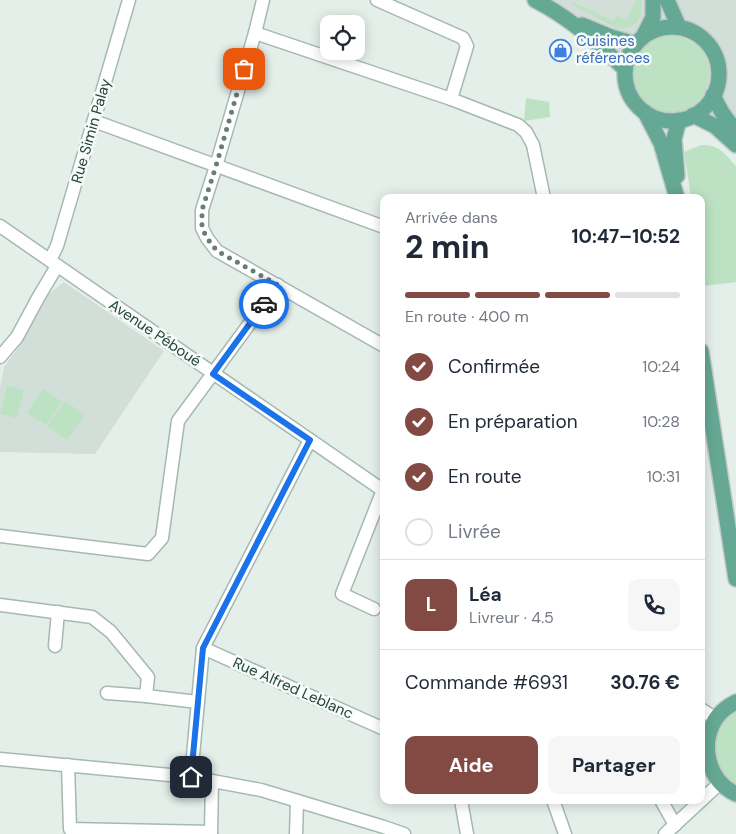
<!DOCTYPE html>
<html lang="fr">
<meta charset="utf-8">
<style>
:root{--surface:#fff;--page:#f6f6f7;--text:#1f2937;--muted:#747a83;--line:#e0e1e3;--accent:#834a44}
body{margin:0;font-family:"DM Sans",sans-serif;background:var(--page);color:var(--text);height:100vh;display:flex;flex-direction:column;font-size:19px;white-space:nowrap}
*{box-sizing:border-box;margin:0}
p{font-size:16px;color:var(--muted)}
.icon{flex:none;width:28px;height:28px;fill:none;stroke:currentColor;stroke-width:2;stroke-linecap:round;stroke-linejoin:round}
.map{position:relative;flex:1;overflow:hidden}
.side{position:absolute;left:380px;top:194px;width:325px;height:610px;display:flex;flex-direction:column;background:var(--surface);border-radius:10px;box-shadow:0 2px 12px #0003}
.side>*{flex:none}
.fabs{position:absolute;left:320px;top:15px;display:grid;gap:10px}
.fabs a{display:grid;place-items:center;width:45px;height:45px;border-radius:10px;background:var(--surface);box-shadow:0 2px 12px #0003;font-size:25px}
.pin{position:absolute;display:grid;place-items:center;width:42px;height:42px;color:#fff;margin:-21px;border-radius:10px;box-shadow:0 2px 8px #0006}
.courier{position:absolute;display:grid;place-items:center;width:50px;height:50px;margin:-25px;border:4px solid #1a73e8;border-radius:50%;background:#fff;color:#222;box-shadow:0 1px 6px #0007}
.headline em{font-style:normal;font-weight:700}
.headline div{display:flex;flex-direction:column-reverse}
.headline{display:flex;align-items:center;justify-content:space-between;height:85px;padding:0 25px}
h1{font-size:32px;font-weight:700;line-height:38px}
.bar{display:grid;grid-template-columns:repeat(4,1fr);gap:8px 5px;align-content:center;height:60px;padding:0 25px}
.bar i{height:6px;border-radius:4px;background:var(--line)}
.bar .on{background:var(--accent)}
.bar p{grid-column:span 4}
.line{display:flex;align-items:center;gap:12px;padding:0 25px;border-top:1px solid var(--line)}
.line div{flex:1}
.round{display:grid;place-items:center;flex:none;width:52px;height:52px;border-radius:10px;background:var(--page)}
ol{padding:0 25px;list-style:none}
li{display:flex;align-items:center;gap:15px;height:55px}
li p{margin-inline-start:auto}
li .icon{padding:5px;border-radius:50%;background:var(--accent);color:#fff;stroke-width:4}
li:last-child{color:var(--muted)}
li i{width:28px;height:28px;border:2px solid var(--line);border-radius:50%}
.button{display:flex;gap:10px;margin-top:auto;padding:10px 25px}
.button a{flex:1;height:58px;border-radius:10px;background:var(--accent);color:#fff;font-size:20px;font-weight:700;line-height:58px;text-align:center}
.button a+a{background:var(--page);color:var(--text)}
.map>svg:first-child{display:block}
.built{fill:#d2dfd8}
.green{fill:#bce2c3}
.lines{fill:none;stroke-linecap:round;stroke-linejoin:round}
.minor-casing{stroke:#a6b8b1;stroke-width:15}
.major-casing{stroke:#c1cac7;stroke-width:18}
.minor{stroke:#fff;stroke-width:12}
.major{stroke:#65a893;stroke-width:15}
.done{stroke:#657f76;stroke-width:5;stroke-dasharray:0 9}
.route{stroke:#1a73e8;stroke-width:6}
.labels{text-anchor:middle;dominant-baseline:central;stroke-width:5;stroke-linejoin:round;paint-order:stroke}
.shop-label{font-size:15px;fill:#366cbe;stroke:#f6fbf8;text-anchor:start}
.street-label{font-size:15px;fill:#214338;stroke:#f6fbf8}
</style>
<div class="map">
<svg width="736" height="834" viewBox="0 0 736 834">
<rect width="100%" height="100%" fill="#e4efea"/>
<g class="built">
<path d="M535 0H736V145L693 115 679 120H667L656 118 645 112 636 104 629 93 625 82V69Z"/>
<path d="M64 282 164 351 95 454 0 452V387L4 367 16 351 49 294Z"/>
</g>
<g class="green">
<path d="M637 0H641C645 17 635 32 616 28L573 5 574 3 614 21 617 16 626 20Z"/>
<circle cx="671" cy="74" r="38"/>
<path d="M526 98 549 102 550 117 524 121Z"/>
<path d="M701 145C719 144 724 153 736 166V282L704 286 701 264V198L691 197 684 152Z"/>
<path d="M7 386 24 390 17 418 0 414Z"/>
<path d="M43 389 62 402 46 425 27 413Z"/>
<path d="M65 401 85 415 67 440 47 426Z"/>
<path d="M736 707V785L727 779 720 769 715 757 714 744 722 719Z"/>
</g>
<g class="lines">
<defs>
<g id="minor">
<path d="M263 0 255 33 216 166 202 210V228L207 238 217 251 384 346"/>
<path d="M377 0 463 38 467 46 451 99"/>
<path d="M255 33 451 99 518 125 526 132 533 145 544 198"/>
<path d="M94 121 384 227"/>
<path d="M0 226 384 491"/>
<path d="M50 260 57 246 129 0"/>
<path d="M0 357 17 337 38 298 57 266"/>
<path d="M0 536 148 554 162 538 178 421 278 285"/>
<path d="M0 605 92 617 111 632 148 677 146 696 198 702"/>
<path d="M374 609 342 594 383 490"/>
<path d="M55 646 58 612"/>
<path d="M203 648 384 729"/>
<path d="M107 693 146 696"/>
<path d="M701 709 716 719"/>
<path d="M0 759 191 777 261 790 384 827 404 834"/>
<path d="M68 765 70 829 211 832"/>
<path d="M191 777 203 648 310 440"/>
<path d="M461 800 467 834"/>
<path d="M553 800 565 834"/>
<path d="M661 800 675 825"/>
<path d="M211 834 212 781"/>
<path d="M296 834 297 801"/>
<path d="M665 834 720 783"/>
</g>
<g id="major">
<path d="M535 0C570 18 597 42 625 69"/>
<path d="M667 0 679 27"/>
<path d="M582 25 611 37 635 44"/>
<circle cx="672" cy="74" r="47"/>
<path d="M644 35 653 17V0"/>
<path d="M713 95C720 110 724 117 736 130"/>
<path d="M645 112 661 143 677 198"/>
<path d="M693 115 715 126 736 145"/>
<path d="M677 176 674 139 679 120"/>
<path d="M701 351 736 579"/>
<path d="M736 702C728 706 720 712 715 720 700 745 708 781 736 794"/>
</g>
</defs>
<use href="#minor" class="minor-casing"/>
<use href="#major" class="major-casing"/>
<use href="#minor" class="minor"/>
<use href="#major" class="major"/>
</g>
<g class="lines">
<path class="done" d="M244 69 216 166 202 210V228L207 238 217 251 278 285 264 304"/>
<path class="route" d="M191 777 203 648 310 440 213 374 264 304"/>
</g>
<defs>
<symbol id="shop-ring" viewBox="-11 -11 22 22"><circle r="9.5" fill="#f6fbf8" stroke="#3f7fe0" stroke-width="1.5"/><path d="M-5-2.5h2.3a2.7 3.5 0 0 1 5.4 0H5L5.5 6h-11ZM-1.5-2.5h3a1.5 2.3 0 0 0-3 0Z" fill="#3f7fe0"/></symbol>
</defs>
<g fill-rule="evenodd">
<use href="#shop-ring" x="548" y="38" width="25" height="25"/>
</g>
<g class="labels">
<g class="shop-label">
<text x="576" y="41">Cuisines<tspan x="576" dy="17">références</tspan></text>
</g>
<g class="street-label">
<text transform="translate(91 131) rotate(-74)">Rue Simin Palay</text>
<text transform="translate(155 333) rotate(34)">Avenue Péboué</text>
<text transform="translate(293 688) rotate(24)">Rue Alfred Leblanc</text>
</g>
</g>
</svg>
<div class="fabs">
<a><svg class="icon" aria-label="locate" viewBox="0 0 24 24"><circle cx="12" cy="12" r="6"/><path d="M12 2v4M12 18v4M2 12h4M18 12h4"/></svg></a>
</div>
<div class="pin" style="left:244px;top:69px;background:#ea580c"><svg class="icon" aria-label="bag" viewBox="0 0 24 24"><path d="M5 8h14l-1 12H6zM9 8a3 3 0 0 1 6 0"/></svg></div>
<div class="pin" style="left:191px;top:777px;background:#1f2937"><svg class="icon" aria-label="home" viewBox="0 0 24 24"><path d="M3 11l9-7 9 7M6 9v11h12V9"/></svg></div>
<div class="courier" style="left:264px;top:304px"><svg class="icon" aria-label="car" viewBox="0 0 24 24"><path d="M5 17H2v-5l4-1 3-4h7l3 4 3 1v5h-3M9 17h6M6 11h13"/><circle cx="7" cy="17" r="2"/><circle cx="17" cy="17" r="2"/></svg></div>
<section class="side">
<div class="headline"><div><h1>2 min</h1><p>Arrivée dans</p></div><em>10:47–10:52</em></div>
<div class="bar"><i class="on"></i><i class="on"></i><i class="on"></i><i></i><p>En route · 400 m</p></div>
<ol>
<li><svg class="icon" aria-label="check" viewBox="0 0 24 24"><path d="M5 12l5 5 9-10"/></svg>Confirmée<p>10:24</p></li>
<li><svg class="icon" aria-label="check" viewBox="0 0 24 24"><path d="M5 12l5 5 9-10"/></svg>En préparation<p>10:28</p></li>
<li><svg class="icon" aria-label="check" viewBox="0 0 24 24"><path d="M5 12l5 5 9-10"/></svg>En route<p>10:31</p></li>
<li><i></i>Livrée</li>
</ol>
<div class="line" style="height:90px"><b class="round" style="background:var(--accent);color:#fff">L</b><div><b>Léa</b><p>Livreur · 4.5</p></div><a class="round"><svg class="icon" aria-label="phone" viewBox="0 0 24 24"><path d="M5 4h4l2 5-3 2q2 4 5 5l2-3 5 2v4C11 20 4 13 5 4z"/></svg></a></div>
<div class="line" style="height:65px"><div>Commande #6931</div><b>30.76 €</b></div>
<div class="button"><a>Aide</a><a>Partager</a></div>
</section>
</div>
